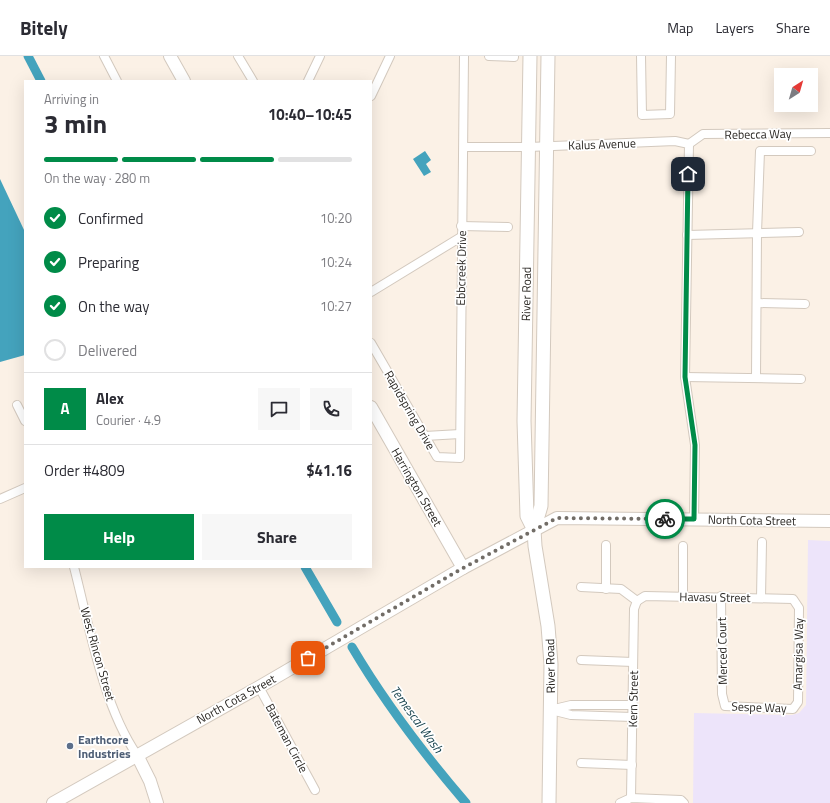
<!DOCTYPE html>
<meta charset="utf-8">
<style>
:root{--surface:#fff;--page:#f7f7f7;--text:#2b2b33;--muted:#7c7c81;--line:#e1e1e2;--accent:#008b48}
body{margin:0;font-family:"Titillium Web",sans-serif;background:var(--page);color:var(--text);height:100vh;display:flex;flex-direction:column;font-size:15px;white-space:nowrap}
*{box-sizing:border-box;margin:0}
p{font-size:13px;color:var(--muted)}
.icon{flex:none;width:22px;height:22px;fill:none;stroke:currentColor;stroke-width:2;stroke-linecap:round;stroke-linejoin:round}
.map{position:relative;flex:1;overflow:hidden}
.drawer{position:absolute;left:24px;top:24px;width:348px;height:488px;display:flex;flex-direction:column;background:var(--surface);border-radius:0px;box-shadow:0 4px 16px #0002}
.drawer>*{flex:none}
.needle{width:26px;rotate:37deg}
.buttons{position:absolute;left:774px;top:12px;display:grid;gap:8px}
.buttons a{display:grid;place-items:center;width:44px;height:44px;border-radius:0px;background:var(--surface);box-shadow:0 4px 16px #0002;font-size:20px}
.pin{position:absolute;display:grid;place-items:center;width:34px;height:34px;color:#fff;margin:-17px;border-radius:8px;box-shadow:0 2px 6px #0006}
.courier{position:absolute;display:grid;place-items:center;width:40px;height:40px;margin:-20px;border:3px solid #008b48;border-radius:50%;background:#fff;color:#222;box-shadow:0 1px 5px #0007}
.summary em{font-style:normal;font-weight:700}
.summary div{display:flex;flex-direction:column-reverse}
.summary{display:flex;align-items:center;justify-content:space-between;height:68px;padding:0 20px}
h1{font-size:26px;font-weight:700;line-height:30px}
.bar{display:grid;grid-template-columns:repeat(4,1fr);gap:6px 4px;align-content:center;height:48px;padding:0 20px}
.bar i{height:5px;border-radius:3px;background:var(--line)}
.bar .current{background:var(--accent)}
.bar p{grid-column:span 4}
.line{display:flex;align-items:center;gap:10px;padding:0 20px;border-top:1px solid var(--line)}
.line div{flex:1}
.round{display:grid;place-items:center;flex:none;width:42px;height:42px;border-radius:0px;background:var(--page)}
ol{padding:0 20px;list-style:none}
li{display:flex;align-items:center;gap:12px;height:44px}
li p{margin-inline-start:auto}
li .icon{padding:4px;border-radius:50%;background:var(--accent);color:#fff;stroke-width:4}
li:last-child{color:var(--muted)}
li i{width:22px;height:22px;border:2px solid var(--line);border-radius:50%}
.primary-button{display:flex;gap:8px;margin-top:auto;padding:8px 20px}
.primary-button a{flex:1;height:46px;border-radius:0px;background:var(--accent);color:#fff;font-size:16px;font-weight:700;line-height:46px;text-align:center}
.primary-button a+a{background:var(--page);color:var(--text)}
header{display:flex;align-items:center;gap:24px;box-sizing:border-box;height:56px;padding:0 20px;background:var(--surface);border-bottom:1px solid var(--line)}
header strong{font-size:19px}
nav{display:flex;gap:22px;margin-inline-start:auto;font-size:14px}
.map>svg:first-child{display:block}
.commercial{fill:#ede4fa}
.water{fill:#44a3bd}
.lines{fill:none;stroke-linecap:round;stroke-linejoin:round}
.canal{stroke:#44a3bd;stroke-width:9}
.street-casing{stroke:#d3c9be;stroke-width:10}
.secondary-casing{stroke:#d3c9be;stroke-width:14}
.primary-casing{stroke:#d3c9be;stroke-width:15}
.street{stroke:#fff;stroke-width:8}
.secondary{stroke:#fff;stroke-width:12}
.primary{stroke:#fff;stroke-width:13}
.done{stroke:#726d67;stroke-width:4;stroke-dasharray:0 7.2}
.route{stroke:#008b48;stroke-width:5}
.service-dot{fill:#5c6f8a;stroke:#fff;stroke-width:1.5}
.labels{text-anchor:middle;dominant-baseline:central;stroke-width:3.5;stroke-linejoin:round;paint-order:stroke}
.street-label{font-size:12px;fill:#292622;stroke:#fff}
.service-label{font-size:12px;font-weight:bold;fill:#4e5e75;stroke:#fff;text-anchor:start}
.water-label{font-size:13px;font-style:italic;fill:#113d48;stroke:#fff}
</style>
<header>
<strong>Bitely</strong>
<nav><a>Map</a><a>Layers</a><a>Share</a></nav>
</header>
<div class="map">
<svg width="830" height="747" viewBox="0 0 830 747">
<rect width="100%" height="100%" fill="#fbf1e6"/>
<path class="commercial" d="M808 484 830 485V747H693L694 657 792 659 799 657 806 649Z"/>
<g class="water">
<path d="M425 95 431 104 426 108 431 116 424 120 413 103Z"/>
<path d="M0 123 25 176V299L0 306Z"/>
</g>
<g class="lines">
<g class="canal">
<path d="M28 0 41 25"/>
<path d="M305 511 337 566"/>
<path d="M352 591C385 647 424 698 466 747"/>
</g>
<defs>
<g id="street">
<path d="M104 0 117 25"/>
<path d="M238 0 253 25"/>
<path d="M489 0 514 1"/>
<path d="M641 0 642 59 670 58 671 0"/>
<path d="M308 25 320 0"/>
<path d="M371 40 390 0"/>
<path d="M689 88 703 78 830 77"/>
<path d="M464 91H529L675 85 689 88 685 321 695 389 694 463"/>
<path d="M461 170 508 171"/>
<path d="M687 179 799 176"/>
<path d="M371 236 461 181"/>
<path d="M757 247 805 248"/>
<path d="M371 287 437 401 460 402 464 0"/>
<path d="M685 321 801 323"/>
<path d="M756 322 757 177 760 95H811"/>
<path d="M17 349 25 365"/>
<path d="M425 380 460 378"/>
<path d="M0 443 25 432"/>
<path d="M606 489V533"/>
<path d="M74 511C89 569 103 650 137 699"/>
<path d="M581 531 621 533 637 545"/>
<path d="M683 540V490"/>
<path d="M761 542 762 486"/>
<path d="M637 545 645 540 793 543 799 552 798 646 793 653 725 650 722 638 721 540"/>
<path d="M581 604 633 606"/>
<path d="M259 631 315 734"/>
<path d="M550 654 571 649H633"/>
<path d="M551 654 571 659 632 661"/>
<path d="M581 707 632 709"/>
<path d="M631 742 634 553 637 545"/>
<path d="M620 747 631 742 681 744 684 747"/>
</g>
<g id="secondary">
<path d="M170 0 184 25"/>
<path d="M371 351 463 512"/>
<path d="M137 699 150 725 157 747"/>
<path d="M53 747 259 631 463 512 557 462 830 465"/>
</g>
<g id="primary">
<path d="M530 0 524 365 527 460 534 474"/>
<path d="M548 0 541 450 534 474 535 490 548 570 551 608 549 747"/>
</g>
</defs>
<use href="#street" class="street-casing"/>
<use href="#secondary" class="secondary-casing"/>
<use href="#primary" class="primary-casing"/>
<use href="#street" class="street"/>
<use href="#secondary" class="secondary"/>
<use href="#primary" class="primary"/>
</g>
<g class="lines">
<path class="done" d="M308 602 463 512 557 462 665 463"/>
<path class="route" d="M665 463H694L695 389 685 321 688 118"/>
</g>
<circle class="service-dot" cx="70" cy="690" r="4"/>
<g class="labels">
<g class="street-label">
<text transform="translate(758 78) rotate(-1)">Rebecca Way</text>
<text transform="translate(602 88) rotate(-2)">Kalus Avenue</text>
<text transform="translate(461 212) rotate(-89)">Ebbcreek Drive</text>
<text transform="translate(526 238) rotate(-89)">River Road</text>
<text transform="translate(410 354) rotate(60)">Rapidspring Drive</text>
<text transform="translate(417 431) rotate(60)">Harrington Street</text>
<text transform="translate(752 464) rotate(1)">North Cota Street</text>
<text transform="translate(715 541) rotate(1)">Havasu Street</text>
<text transform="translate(722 595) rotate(-91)">Merced Court</text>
<text transform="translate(98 598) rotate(74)">West Rincon Street</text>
<text transform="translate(798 598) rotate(-89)">Amargisa Way</text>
<text transform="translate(550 610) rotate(-91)">River Road</text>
<text transform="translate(236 643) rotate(-29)">North Cota Street</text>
<text transform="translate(633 643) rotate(-89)">Kern Street</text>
<text transform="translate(759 651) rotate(2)">Sespe Way</text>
<text transform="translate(287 682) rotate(62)">Bateman Circle</text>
</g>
<g class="service-label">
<text x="78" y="683">Earthcore<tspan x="78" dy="14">Industries</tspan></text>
</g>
<g class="water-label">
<text transform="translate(417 663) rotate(54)">Temescal Wash</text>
</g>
</g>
</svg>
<div class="buttons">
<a><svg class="needle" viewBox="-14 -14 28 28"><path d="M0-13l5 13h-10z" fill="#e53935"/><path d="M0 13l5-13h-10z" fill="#7c7c81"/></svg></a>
</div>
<div class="pin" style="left:308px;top:602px;background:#ea580c"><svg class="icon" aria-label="bag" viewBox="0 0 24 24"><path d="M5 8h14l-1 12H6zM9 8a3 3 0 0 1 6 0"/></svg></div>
<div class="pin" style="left:688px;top:118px;background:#1f2937"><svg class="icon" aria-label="home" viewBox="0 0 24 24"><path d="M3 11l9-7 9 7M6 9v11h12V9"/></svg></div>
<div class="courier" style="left:665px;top:463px"><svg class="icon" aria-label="bike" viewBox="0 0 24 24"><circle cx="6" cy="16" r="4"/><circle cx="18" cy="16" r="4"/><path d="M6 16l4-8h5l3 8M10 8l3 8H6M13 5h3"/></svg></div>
<section class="drawer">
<div class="summary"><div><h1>3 min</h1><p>Arriving in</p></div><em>10:40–10:45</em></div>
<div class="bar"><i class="current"></i><i class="current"></i><i class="current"></i><i></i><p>On the way · 280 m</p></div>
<ol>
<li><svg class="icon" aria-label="check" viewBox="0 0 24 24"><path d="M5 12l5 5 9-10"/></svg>Confirmed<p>10:20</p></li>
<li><svg class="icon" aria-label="check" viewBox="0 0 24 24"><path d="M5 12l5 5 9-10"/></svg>Preparing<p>10:24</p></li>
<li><svg class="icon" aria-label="check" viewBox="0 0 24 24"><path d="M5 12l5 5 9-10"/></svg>On the way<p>10:27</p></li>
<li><i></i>Delivered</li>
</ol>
<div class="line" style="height:72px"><b class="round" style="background:var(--accent);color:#fff">A</b><div><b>Alex</b><p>Courier · 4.9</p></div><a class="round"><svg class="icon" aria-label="chat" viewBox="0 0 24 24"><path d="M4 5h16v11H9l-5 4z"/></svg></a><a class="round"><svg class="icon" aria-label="phone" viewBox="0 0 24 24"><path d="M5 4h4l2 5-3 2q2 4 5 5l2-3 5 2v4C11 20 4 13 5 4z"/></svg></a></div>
<div class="line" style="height:52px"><div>Order #4809</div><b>$41.16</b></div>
<div class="primary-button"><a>Help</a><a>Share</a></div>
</section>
</div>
